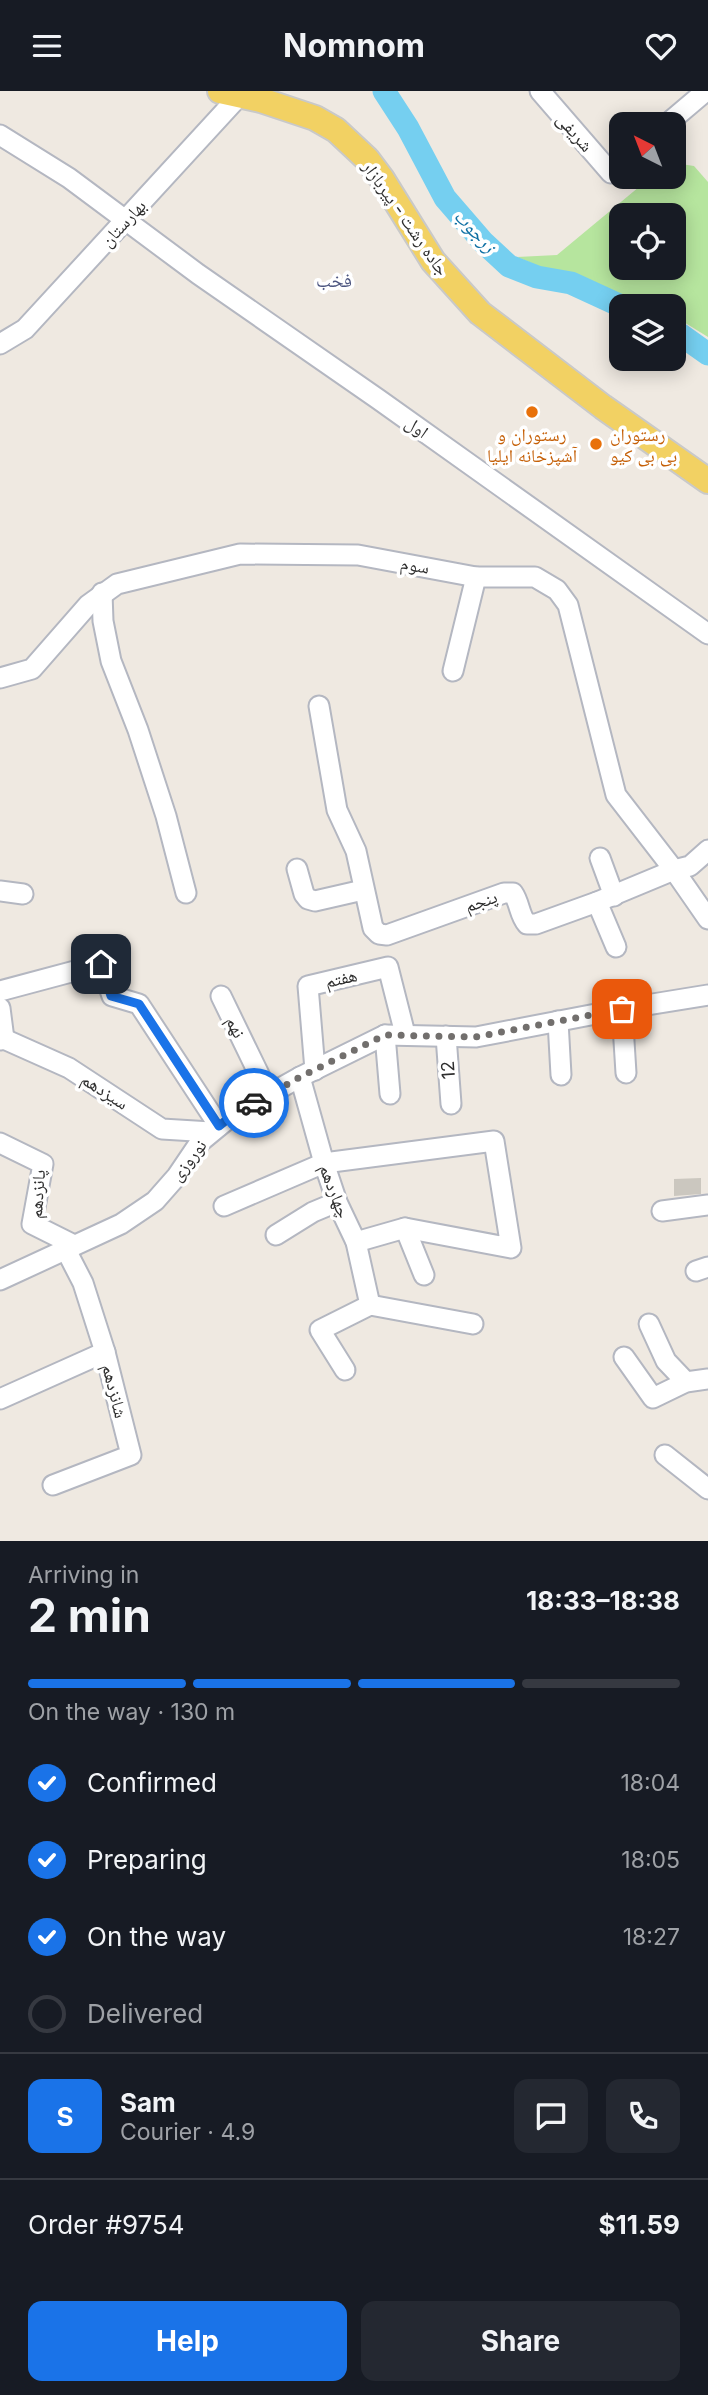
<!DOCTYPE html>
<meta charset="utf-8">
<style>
:root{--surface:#171b24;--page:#242831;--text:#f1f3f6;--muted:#9ea1a6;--line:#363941;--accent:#1a73e8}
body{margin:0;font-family:Inter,"Noto Naskh Arabic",sans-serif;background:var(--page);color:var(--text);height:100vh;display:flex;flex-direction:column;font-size:26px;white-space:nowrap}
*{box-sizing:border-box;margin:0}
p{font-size:23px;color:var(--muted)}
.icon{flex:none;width:38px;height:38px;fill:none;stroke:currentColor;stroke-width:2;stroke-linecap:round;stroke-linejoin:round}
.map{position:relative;height:1450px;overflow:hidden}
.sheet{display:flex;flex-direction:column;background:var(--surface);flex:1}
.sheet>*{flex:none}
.needle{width:46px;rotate:318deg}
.buttons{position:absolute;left:609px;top:21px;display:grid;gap:14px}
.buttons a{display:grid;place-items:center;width:77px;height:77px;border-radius:14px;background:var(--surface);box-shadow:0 4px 18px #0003;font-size:35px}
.pin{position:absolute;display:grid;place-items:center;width:60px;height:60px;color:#fff;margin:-30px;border-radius:14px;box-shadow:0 4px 10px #0006}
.courier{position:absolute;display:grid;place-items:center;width:70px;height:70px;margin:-35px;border:5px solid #1a73e8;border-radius:50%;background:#fff;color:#222;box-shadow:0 2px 9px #0007}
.summary em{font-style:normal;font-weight:700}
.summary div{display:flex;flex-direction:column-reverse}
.summary{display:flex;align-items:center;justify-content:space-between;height:119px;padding:0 28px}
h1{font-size:46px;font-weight:700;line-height:52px}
.bar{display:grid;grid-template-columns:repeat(4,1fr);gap:10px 7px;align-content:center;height:84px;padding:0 28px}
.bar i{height:9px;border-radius:5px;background:var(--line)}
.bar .current{background:var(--accent)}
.bar p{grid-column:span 4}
.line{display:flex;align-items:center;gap:18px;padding:0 28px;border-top:2px solid var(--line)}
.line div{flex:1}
.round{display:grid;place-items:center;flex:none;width:74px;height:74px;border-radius:14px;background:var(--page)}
ol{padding:0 28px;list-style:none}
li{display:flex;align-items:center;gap:21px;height:77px}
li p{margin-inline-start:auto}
li .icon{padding:7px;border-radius:50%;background:var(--accent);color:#fff;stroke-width:4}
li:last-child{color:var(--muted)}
li i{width:38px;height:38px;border:4px solid var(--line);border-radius:50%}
.action{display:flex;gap:14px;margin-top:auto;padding:14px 28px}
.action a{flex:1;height:80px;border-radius:14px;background:var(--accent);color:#fff;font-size:28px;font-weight:700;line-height:80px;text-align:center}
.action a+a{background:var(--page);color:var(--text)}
header{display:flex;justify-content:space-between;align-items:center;height:91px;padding:0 28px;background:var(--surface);font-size:32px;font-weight:700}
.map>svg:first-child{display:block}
.green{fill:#b6e59e;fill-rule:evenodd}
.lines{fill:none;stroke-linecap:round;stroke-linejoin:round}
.river{stroke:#75cff0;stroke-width:23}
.building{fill:#cbc7bf}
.minor-casing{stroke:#b4b7c1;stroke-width:23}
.major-casing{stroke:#c9c9c9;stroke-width:28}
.minor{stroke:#fff;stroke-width:19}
.major{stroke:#f2d163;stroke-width:24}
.done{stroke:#726f6d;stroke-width:7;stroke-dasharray:0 12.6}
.route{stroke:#1a73e8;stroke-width:9}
.food-dot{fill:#e8710a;stroke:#fff;stroke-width:2.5}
.labels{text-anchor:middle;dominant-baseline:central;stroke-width:7;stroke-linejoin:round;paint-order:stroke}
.street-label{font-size:18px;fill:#2e2e2e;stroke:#fff}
.food-label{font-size:18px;fill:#c56008;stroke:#fff}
.water-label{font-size:19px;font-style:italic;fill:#0d6fa3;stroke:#fff}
.neighbourhood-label{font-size:19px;fill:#4d5680;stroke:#fff}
</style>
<header><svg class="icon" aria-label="menu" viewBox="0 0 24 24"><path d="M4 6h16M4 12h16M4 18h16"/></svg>Nomnom<svg class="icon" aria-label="heart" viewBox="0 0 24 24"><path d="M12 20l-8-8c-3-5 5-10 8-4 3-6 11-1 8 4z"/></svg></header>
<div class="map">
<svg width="708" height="1450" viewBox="0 0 708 1450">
<rect width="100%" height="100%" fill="#efe9e1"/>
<path class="green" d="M674 72 694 75 708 91V246L674 225V215H657L553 181 517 166 557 164 651 86H674ZM621 124H674V177H621Z"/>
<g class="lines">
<g class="river">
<path d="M384 0 408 37 445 107 483 151 509 175 537 186 571 192 621 215"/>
<path d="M674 239 708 263"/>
</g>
</g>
<path class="building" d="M701 1087V1103L674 1105V1088Z"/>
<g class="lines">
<defs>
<g id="minor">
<path d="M540 0 611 82 621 73"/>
<path d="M667 33 706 0"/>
<path d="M0 44 69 87 198 183 378 308 708 543"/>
<path d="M0 253 25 238 240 4"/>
<path d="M102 502 103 530 111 570 138 639 166 725 186 802"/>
<path d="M453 580 476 486"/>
<path d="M0 587 32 578 88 514 117 493 240 463 358 464 476 486H535L557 499 568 514 616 704 674 779 708 828"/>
<path d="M319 615 337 719 356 760 373 837 379 843 387 844 504 802H513C520 812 519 824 527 833H536L597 811 674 779 690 775 708 759"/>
<path d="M600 767 614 805"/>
<path d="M297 778 304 803 308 808 315 810 363 799"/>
<path d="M0 800 23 803"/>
<path d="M597 811 616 856"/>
<path d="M0 900 101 873 112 905 139 913 219 1035"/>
<path d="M221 905 269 1004"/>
<path d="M0 917 4 948"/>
<path d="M622 918 626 982"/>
<path d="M558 930 561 984"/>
<path d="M385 944 390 1003"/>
<path d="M446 945 451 1013"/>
<path d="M0 949 4 948 69 977 162 1038 211 1041"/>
<path d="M315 979 308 895 388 876 405 943"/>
<path d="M300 986 324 1072 337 1111 356 1151 370 1214"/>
<path d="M0 1052 43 1073 32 1133 74 1154"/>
<path d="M224 1115 324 1072 494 1050 511 1157 405 1137 356 1151"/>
<path d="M662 1120 708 1114"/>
<path d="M405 1137 424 1184"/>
<path d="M276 1144 313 1121 337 1111"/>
<path d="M696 1180 708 1176"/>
<path d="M0 1189 121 1133 155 1110 177 1085 200 1051 234 1023 300 986 385 944 476 946 622 918 708 904"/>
<path d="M649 1233 666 1270 686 1291"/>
<path d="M624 1266 653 1307 686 1291 708 1288"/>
<path d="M345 1279 320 1239 370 1214 473 1233"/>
<path d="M0 1308 105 1261"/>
<path d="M665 1364 708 1398"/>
<path d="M53 1394 131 1364 105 1261 83 1192 66 1159"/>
</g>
<path id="major" d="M220 0 261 9 315 27 336 39 367 68 382 88 433 170 480 222 603 316 708 390"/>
</defs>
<use href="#minor" class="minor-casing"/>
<use href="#major" class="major-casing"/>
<use href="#minor" class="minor"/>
<use href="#major" class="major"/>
</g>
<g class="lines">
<path class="done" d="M254 1012 300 986 385 944 476 946 622 918"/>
<path class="route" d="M101 873 111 905 139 913 219 1035 234 1023 254 1012"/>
</g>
<g class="food-dot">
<circle cx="532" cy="321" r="7"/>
<circle cx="596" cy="353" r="7"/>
</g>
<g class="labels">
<g class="street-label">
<text transform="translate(575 41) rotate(49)">شریفی</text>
<text transform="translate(406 127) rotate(55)">جاده رشت - پیربازار</text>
<text transform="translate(123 132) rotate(-47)">بهارستان</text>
<text transform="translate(417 336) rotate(35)">اول</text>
<text transform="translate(415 474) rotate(10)">سوم</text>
<text transform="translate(481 810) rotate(-19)">پنجم</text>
<text transform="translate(341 887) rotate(-13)">هفتم</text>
<text transform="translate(236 936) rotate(64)">نهم</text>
<text transform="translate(448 979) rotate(-94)">12</text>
<text transform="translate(105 1000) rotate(33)">سیزدهم</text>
<text transform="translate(188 1069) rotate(-52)">نوروزی</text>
<text transform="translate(335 1100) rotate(69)">چهاردهم</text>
<text transform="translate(37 1103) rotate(-86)">پانزدهم</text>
<text transform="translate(115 1300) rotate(76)">شانزدهم</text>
</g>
<g class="food-label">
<text x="532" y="343">رستوران و<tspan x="532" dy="21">آشپزخانه ایلیا</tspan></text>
<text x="610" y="343" text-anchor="start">رستوران<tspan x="610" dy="21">بی بی کیو</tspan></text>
</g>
<g class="water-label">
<text transform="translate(475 140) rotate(47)">زرجوب</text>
</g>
<g class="neighbourhood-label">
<text x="334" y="189">فخب</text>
</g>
</g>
</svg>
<div class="buttons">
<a><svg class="needle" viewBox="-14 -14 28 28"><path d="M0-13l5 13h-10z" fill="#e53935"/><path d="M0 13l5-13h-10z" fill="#9ea1a6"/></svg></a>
<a><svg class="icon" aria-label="locate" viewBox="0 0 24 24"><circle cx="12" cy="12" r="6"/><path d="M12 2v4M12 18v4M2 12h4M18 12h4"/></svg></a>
<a><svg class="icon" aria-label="layers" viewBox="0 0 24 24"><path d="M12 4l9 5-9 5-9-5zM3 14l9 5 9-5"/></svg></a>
</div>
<div class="pin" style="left:622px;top:918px;background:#ea580c"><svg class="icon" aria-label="bag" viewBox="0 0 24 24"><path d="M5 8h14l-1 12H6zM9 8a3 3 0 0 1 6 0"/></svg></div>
<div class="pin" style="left:101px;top:873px;background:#1f2937"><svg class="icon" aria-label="home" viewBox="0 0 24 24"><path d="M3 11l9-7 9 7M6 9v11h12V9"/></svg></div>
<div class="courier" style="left:254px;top:1012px"><svg class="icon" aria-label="car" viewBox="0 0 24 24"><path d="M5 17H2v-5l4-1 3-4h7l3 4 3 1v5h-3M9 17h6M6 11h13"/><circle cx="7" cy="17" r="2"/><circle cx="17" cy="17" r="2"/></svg></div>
</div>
<section class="sheet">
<div class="summary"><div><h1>2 min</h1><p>Arriving in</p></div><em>18:33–18:38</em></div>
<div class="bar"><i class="current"></i><i class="current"></i><i class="current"></i><i></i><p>On the way · 130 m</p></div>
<ol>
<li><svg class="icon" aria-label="check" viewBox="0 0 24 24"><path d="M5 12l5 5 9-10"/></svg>Confirmed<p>18:04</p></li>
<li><svg class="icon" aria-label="check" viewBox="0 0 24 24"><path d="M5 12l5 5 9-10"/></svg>Preparing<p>18:05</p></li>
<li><svg class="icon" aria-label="check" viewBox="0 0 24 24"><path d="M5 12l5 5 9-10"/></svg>On the way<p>18:27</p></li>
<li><i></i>Delivered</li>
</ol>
<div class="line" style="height:126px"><b class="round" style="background:var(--accent);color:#fff">S</b><div><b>Sam</b><p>Courier · 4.9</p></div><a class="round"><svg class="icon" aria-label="chat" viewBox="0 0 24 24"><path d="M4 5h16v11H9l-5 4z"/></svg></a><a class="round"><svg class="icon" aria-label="phone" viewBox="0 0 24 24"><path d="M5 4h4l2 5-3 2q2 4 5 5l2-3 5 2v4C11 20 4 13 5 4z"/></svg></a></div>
<div class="line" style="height:91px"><div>Order #9754</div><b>$11.59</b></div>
<div class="action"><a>Help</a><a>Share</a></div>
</section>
